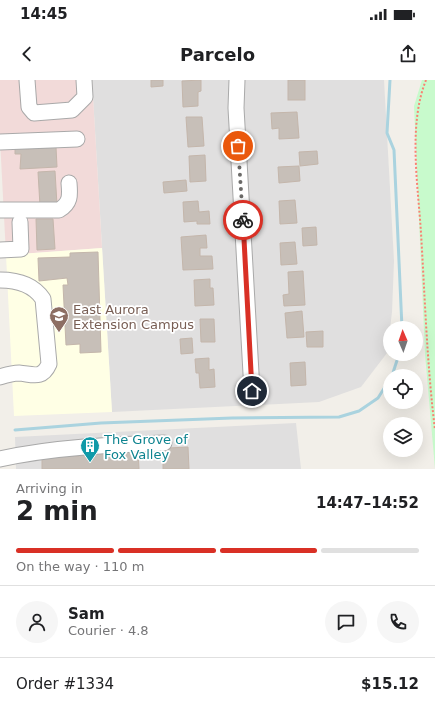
<!DOCTYPE html>
<meta charset="utf-8">
<style>
:root{--surface:#fff;--page:#f6f6f6;--text:#202124;--muted:#757577;--line:#e0e0e0;--accent:#d93025}
body{margin:0;font-family:"DejaVu Sans",sans-serif;background:var(--page);color:var(--text);height:100vh;display:flex;flex-direction:column;font-size:15px;white-space:nowrap}
*{box-sizing:border-box;margin:0}
p{font-size:13px;color:var(--muted)}
.icon{flex:none;width:22px;height:22px;fill:none;stroke:currentColor;stroke-width:2;stroke-linecap:round;stroke-linejoin:round}
.map{position:relative;height:389px;overflow:hidden}
.drawer{display:flex;flex-direction:column;background:var(--surface);flex:1}
.drawer>*{flex:none}
.needle{width:26px;rotate:358deg}
.tools{position:absolute;left:383px;top:241px;display:grid;gap:8px}
.tools a{display:grid;place-items:center;width:40px;height:40px;border-radius:50%;background:var(--surface);box-shadow:0 4px 16px #0002;font-size:20px}
.pin{position:absolute;display:grid;place-items:center;width:34px;height:34px;color:#fff;margin:-17px;border:2px solid #fff;border-radius:50%;box-shadow:0 1px 4px #0007}
.courier{position:absolute;display:grid;place-items:center;width:40px;height:40px;margin:-20px;border:3px solid #d93025;border-radius:50%;background:#fff;color:#222;box-shadow:0 1px 5px #0007}
.headline em{font-style:normal;font-weight:700}
.headline div{display:flex;flex-direction:column-reverse}
.headline{display:flex;align-items:center;justify-content:space-between;height:68px;padding:0 16px}
h1{font-size:26px;font-weight:700;line-height:30px}
.bar{display:grid;grid-template-columns:repeat(4,1fr);gap:6px 4px;align-content:center;height:48px;padding:0 16px}
.bar i{height:5px;border-radius:3px;background:var(--line)}
.bar .on{background:var(--accent)}
.bar p{grid-column:span 4}
.line{display:flex;align-items:center;gap:10px;padding:0 16px;border-top:1px solid var(--line)}
.line div{flex:1}
.round{display:grid;place-items:center;flex:none;width:42px;height:42px;border-radius:21px;background:var(--page)}
.status{display:flex;justify-content:space-between;align-items:center;height:28px;padding:0 20px;background:var(--surface);direction:ltr}
.status svg{height:11px;fill:currentColor}
header{display:flex;justify-content:space-between;align-items:center;height:52px;padding:0 16px;background:var(--surface);font-size:18px;font-weight:700}
.map>svg:first-child{display:block}
.residential{fill:#e0dfdf}
.commercial{fill:#f2dad9}
.education{fill:#ffffe5}
.park{fill:#c8facc}
.lines{fill:none;stroke-linecap:round;stroke-linejoin:round}
.stream{stroke:#aad3df;stroke-width:3}
.building{fill:#c7bfb8;stroke:#c4b6ab}
.minor-casing{stroke:#a9a9a9;stroke-width:17}
.path{stroke:#fa8072;stroke-width:2;stroke-dasharray:2 2;stroke-linecap:butt}
.minor{stroke:#fff;stroke-width:15}
.done{stroke:#6b6a68;stroke-width:4;stroke-dasharray:0 7.2}
.route{stroke:#d93025;stroke-width:5}
.labels{text-anchor:middle;dominant-baseline:central;stroke-width:3.5;stroke-linejoin:round;paint-order:stroke}
.education-label{font-size:13px;fill:#785e54;stroke:#fff;text-anchor:start}
.culture-label{font-size:13px;fill:#0d838f;stroke:#fff;text-anchor:start}
</style>
<div class="status"><b>14:45</b><svg viewBox="0 0 49 12"><path d="M0 12V9h3v3zM5 12V6h3v6zM10 12V3h3v9zM15 12V0h3v12zM26 1h20v11H26zM47 4h2v5h-2z"/></svg></div>
<header><svg class="icon" aria-label="back" viewBox="0 0 24 24"><path d="M15 5l-7 7 7 7"/></svg>Parcelo<svg class="icon" aria-label="share" viewBox="0 0 24 24"><path d="M12 15V3M7 8l5-5 5 5M5 13v7h14v-7"/></svg></header>
<div class="map">
<svg width="435" height="389" viewBox="0 0 435 389">
<rect width="100%" height="100%" fill="#f2efe9"/>
<g class="residential">
<path d="M92 0H384L394 181 392 232 387 273 361 307 319 322 112 332Z"/>
<path d="M296 343 301 389H16L15 357Z"/>
</g>
<path class="commercial" d="M0 0H92L102 168 6 175 0 59Z"/>
<path class="education" d="M102 168 112 332 14 336 6 175Z"/>
<path class="park" d="M422 0H435V389L425 274 414 26Z"/>
<g class="lines">
<g class="stream">
<path d="M390 0 387 53 394 70 402 248"/>
<path d="M392 296 399 274"/>
<path d="M15 350 101 343 232 338 339 337 359 331 378 318 390 299"/>
</g>
</g>
<g class="building">
<path d="M151 0H163V6L151 7Z"/>
<path d="M201 0V11L198 12V26L183 27 182 1Z"/>
<rect x="288" y="0" width="17" height="20"/>
<path d="M297 32 299 58 279 59V48L272 49 271 33Z"/>
<path d="M186 37H202L204 66 188 67Z"/>
<path d="M44 66 56 67 57 87 20 89 21 74H15V68L26 67V69L44 68Z"/>
<path d="M317 71 318 84 300 86 299 72Z"/>
<path d="M205 75 206 101 190 102 189 76Z"/>
<path d="M299 86 300 101 279 103 278 87Z"/>
<path d="M55 91 57 125 40 126 38 92Z"/>
<path d="M186 100 187 111 164 113 163 102Z"/>
<path d="M295 120 297 143 280 144 279 121Z"/>
<path d="M198 121 199 132 209 131 210 144H197V141L184 142 183 122Z"/>
<path d="M36 139H53L55 169 37 170Z"/>
<path d="M316 147 317 165 303 166 302 148Z"/>
<path d="M206 155 207 168H200V176H212L213 189 183 190 181 157Z"/>
<path d="M295 162 297 184 281 185 280 163Z"/>
<path d="M98 172 101 272 80 273V264L66 265 63 205H68L67 198 39 201 38 178 70 177V173Z"/>
<path d="M303 191 305 225 284 226 283 215 289 214 288 192Z"/>
<path d="M210 199V208H213L214 225 195 226 194 200Z"/>
<path d="M302 231 304 257 287 258 285 233Z"/>
<path d="M200 239H214L215 262H201Z"/>
<path d="M323 251V267H307L306 252Z"/>
<path d="M192 258 193 273 181 274 180 259Z"/>
<path d="M209 278V290L214 289 215 307 200 308 199 293H196L195 279Z"/>
<path d="M305 282 306 305 291 306 290 283Z"/>
<path d="M188 367 189 389H163V376H168V368Z"/>
<path d="M138 370 139 389H42V377L79 376V373Z"/>
</g>
<g class="lines">
<defs>
<g id="minor">
<path d="M27 0 29 27 34 33 72 30 85 17 84 0"/>
<path d="M237 0 236 28 252 311"/>
<path d="M0 62 77 59"/>
<path d="M0 130H59C71 123 70 115 69 103"/>
<path d="M0 170 21 169 20 142"/>
<path d="M0 200C17 200 33 204 43 219L49 284C42 300 32 294 19 293 12 293 6 295 0 297"/>
<path d="M0 379C54 367 109 365 164 363"/>
</g>
</defs>
<use href="#minor" class="minor-casing"/>
<path class="path" d="M426 0C408 45 418 105 421 153 425 219 427 285 435 350"/>
<use href="#minor" class="minor"/>
</g>
<g class="lines">
<path class="done" d="M238 66 243 140"/>
<path class="route" d="M243 140 252 311"/>
</g>
<defs>
<symbol id="school-pin" viewBox="-11 -11 22 30"><path d="M0 17L-7.5 6A9.5 9.5 0 1 1 7.5 6Z" fill="#8d6e63" stroke="#fff"/><path d="M0-5L7-2L0 1L-7-2ZM-4 1L0 2.5L4 1V4Q0 6-4 4Z" fill="#fff"/></symbol>
<symbol id="building-pin" viewBox="-11 -11 22 30"><path d="M0 17L-7.5 6A9.5 9.5 0 1 1 7.5 6Z" fill="#0f9aa8" stroke="#fff"/><path d="M-4-6H4V6H1V3H-1V6H-4ZM-2.5-4.3h1.7v1.8h-1.7ZM.8-4.3h1.7v1.8H.8ZM-2.5-1h1.7V.8h-1.7ZM.8-1h1.7V.8H.8Z" fill="#fff"/></symbol>
</defs>
<g fill-rule="evenodd">
<use href="#school-pin" x="48" y="225" width="22" height="30"/>
<use href="#building-pin" x="79" y="355" width="22" height="30"/>
</g>
<g class="labels">
<g class="education-label">
<text x="73" y="229">East Aurora<tspan x="73" dy="15">Extension Campus</tspan></text>
</g>
<g class="culture-label">
<text x="104" y="359">The Grove of<tspan x="104" dy="15">Fox Valley</tspan></text>
</g>
</g>
</svg>
<div class="tools">
<a><svg class="needle" viewBox="-14 -14 28 28"><path d="M0-13l5 13h-10z" fill="#e53935"/><path d="M0 13l5-13h-10z" fill="#757577"/></svg></a>
<a><svg class="icon" aria-label="locate" viewBox="0 0 24 24"><circle cx="12" cy="12" r="6"/><path d="M12 2v4M12 18v4M2 12h4M18 12h4"/></svg></a>
<a><svg class="icon" aria-label="layers" viewBox="0 0 24 24"><path d="M12 4l9 5-9 5-9-5zM3 14l9 5 9-5"/></svg></a>
</div>
<div class="pin" style="left:238px;top:66px;background:#ea580c"><svg class="icon" aria-label="bag" viewBox="0 0 24 24"><path d="M5 8h14l-1 12H6zM9 8a3 3 0 0 1 6 0"/></svg></div>
<div class="pin" style="left:252px;top:311px;background:#1f2937"><svg class="icon" aria-label="home" viewBox="0 0 24 24"><path d="M3 11l9-7 9 7M6 9v11h12V9"/></svg></div>
<div class="courier" style="left:243px;top:140px"><svg class="icon" aria-label="bike" viewBox="0 0 24 24"><circle cx="6" cy="16" r="4"/><circle cx="18" cy="16" r="4"/><path d="M6 16l4-8h5l3 8M10 8l3 8H6M13 5h3"/></svg></div>
</div>
<section class="drawer">
<div class="headline"><div><h1>2 min</h1><p>Arriving in</p></div><em>14:47–14:52</em></div>
<div class="bar"><i class="on"></i><i class="on"></i><i class="on"></i><i></i><p>On the way · 110 m</p></div>
<div class="line" style="height:72px"><a class="round"><svg class="icon" aria-label="person" viewBox="0 0 24 24"><circle cx="12" cy="8" r="4"/><path d="M4 21q1-7 8-7t8 7"/></svg></a><div><b>Sam</b><p>Courier · 4.8</p></div><a class="round"><svg class="icon" aria-label="chat" viewBox="0 0 24 24"><path d="M4 5h16v11H9l-5 4z"/></svg></a><a class="round"><svg class="icon" aria-label="phone" viewBox="0 0 24 24"><path d="M5 4h4l2 5-3 2q2 4 5 5l2-3 5 2v4C11 20 4 13 5 4z"/></svg></a></div>
<div class="line" style="height:52px"><div>Order #1334</div><b>$15.12</b></div>
</section>
